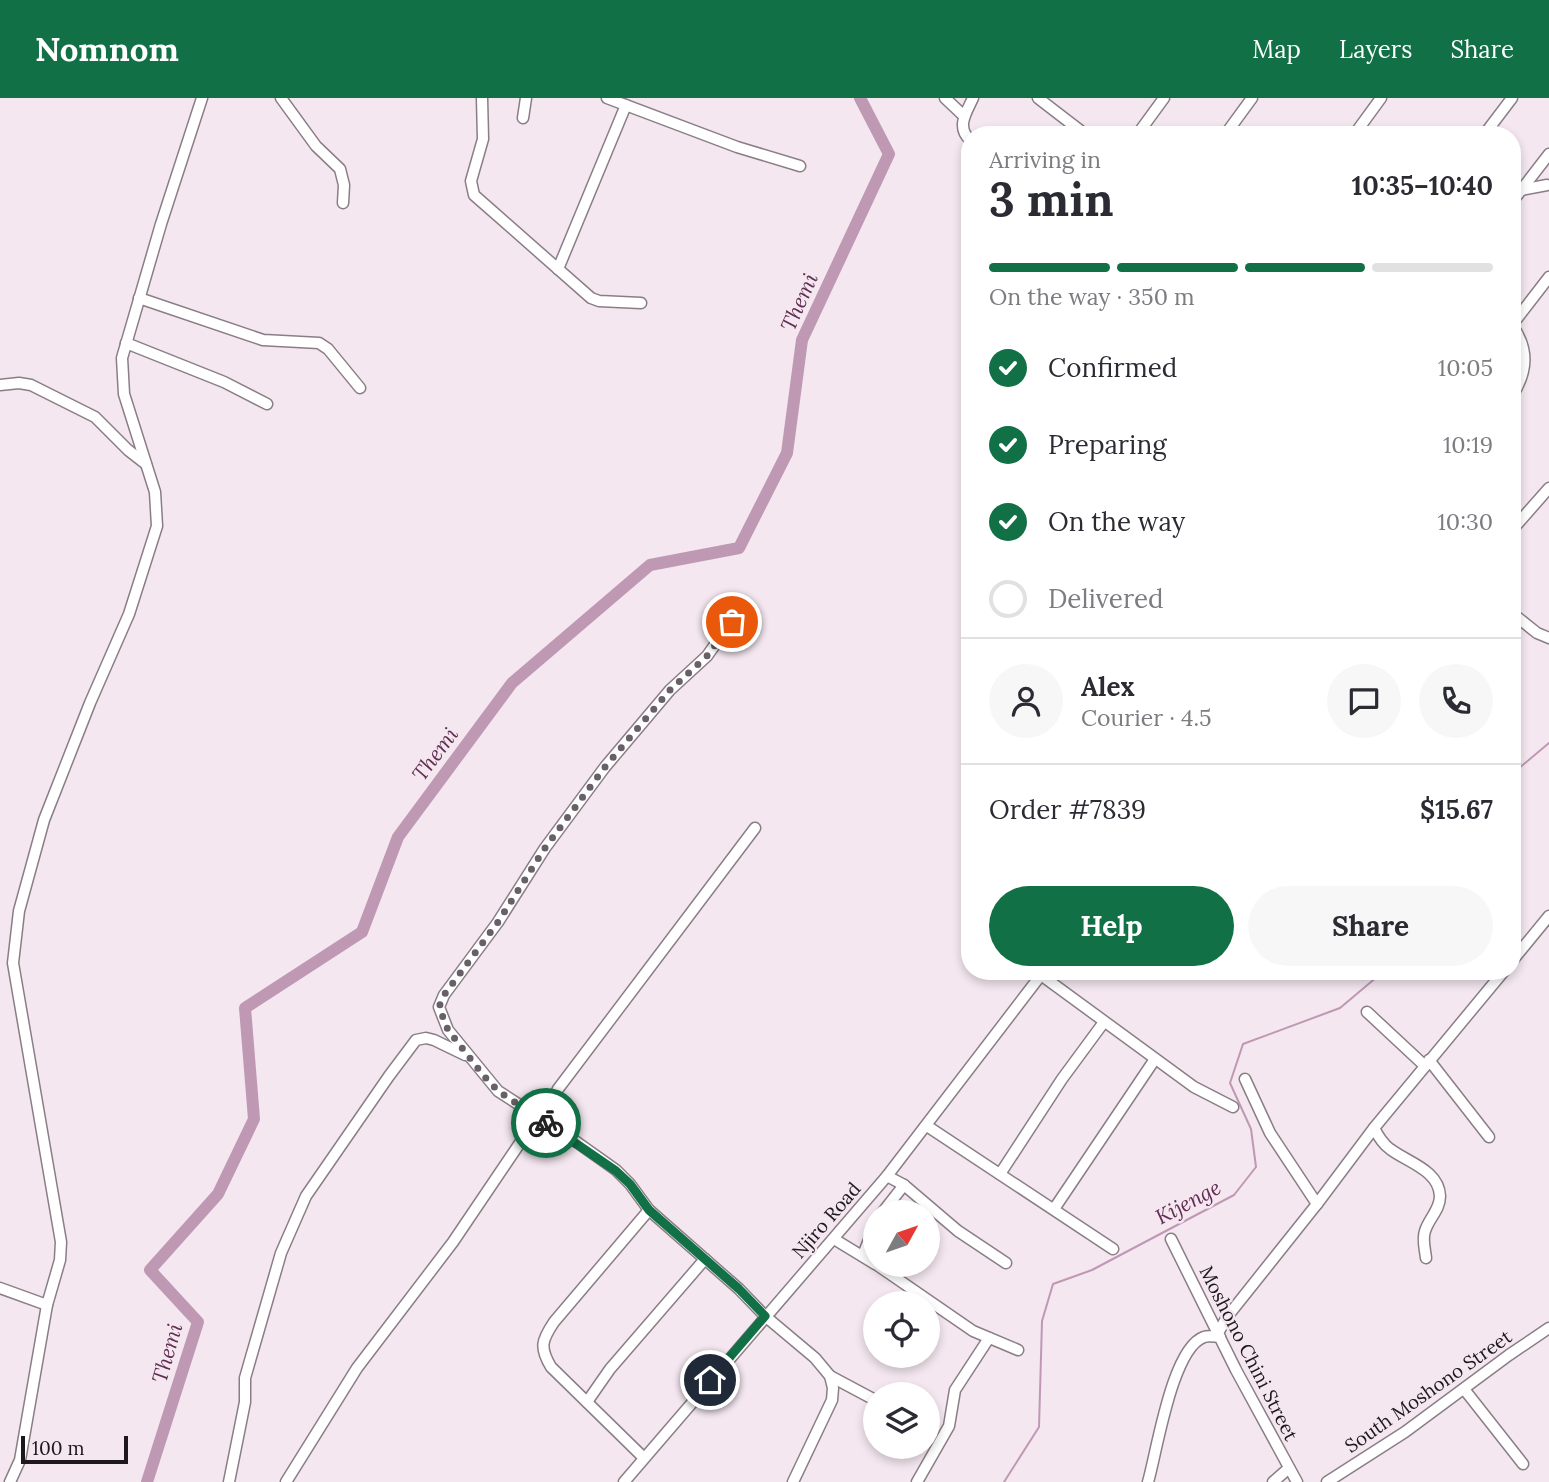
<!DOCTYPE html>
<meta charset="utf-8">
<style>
:root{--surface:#fff;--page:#f7f7f7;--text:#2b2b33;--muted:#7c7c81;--line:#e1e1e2;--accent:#117045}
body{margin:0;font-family:Lora,serif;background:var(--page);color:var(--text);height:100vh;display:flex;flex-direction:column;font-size:26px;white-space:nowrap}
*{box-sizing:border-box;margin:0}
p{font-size:23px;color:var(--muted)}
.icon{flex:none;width:38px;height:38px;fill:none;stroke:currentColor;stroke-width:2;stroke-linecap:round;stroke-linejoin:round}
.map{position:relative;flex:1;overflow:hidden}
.sheet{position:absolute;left:961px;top:28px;width:560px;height:854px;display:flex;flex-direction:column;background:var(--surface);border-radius:28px;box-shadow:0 4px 10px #0003}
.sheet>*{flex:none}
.needle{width:46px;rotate:50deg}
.buttons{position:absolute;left:863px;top:1102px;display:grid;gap:14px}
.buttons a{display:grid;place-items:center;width:77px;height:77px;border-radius:50%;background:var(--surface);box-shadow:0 4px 10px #0003;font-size:35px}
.scale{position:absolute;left:21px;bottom:18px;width:107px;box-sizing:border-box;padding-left:7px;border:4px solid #1d181b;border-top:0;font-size:19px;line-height:24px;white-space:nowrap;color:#1d181b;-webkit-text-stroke:5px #f4e7f0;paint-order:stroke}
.pin{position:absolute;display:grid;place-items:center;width:60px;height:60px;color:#fff;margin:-30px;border:4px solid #fff;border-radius:50%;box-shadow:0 2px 7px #0007}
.courier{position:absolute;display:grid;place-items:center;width:70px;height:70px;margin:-35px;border:5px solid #117045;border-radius:50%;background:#fff;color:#222;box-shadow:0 2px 9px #0007}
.head em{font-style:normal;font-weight:800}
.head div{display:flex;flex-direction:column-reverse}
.head{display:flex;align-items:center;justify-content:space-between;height:119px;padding:0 28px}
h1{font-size:46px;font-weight:800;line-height:52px}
.bar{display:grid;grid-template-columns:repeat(4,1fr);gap:10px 7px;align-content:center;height:84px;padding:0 28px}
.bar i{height:9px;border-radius:5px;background:var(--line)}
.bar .current{background:var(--accent)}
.bar p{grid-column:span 4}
.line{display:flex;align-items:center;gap:18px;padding:0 28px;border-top:2px solid var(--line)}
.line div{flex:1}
.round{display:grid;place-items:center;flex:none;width:74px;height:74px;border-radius:37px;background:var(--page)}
ol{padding:0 28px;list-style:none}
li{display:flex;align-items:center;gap:21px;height:77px}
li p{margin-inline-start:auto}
li .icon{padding:7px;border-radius:50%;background:var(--accent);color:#fff;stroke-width:4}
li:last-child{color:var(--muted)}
li i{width:38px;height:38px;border:4px solid var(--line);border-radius:50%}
.button{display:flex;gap:14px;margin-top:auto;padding:14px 28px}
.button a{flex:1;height:80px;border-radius:42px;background:var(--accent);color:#fff;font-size:28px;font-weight:800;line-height:80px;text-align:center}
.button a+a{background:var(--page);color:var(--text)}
header{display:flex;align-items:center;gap:42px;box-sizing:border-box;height:98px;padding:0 35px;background:var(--accent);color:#fff}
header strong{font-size:33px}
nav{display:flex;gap:38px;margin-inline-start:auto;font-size:24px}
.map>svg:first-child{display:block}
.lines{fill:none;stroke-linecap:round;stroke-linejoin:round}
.stream{stroke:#bf98b4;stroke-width:2}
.river{stroke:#bf98b4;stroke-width:12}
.minor-casing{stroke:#8a7e86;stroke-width:13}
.minor{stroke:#fff;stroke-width:10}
.done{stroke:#686066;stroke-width:7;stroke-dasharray:0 12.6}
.route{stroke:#117045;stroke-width:9}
.labels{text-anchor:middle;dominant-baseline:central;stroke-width:5;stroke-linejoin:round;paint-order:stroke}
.street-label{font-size:19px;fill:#1d181b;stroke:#f4e7f0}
.water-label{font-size:21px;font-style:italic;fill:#612f54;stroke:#f4e7f0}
</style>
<header>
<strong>Nomnom</strong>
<nav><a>Map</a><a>Layers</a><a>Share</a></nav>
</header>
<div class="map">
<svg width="1549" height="1384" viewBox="0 0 1549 1384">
<rect width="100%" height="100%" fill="#f4e7f0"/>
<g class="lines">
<g class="stream">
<path d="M1512 676 1549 645"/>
<path d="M1004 1384 1039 1329 1042 1223 1053 1186 1092 1172 1234 1097 1256 1069 1251 1031 1230 985 1243 946 1340 910 1384 873"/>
</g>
<path class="river" d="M147 1384 198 1224 150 1172 218 1096 254 1021 245 910 362 834 398 739 512 585 650 467 739 450 787 355 802 242 889 56 860 0"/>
<defs>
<g id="minor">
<path d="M281 0 316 48 340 71 344 87 343 105"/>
<path d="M482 0 483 41 471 83 474 97 591 200 599 203 641 205"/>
<path d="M607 0 737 49 800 68"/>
<path d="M945 0 964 18"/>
<path d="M1038 0 1086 37"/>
<path d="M523 20 526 0"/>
<path d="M1137 37 1164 0"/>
<path d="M1225 37 1252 0"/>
<path d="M1354 37 1381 0"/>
<path d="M1484 37 1512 0"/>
<path d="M970 42C956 29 966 15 973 0"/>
<path d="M1521 92 1547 87"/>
<path d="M1512 104 1549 56"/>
<path d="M558 171 626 7"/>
<path d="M139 200 263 242 319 245 328 251 360 290"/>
<path d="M1512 227 1549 179"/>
<path d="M126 245 224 284 267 306"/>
<path d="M0 287 19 285 31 287 95 319 128 352 146 366"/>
<path d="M1512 298C1528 273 1529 251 1512 227"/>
<path d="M1512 432 1549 390"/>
<path d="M1512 515 1537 535 1549 540"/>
<path d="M731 524 707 558 670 592 605 669 545 750 498 824 444 897 439 909 448 932 498 993 578 1045 616 1072 630 1086 649 1112 739 1191 765 1218 815 1260 830 1278 833 1290 832 1302 793 1384"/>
<path d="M1512 863 1549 818"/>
<path d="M1041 877 1194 989 1233 1009"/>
<path d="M1367 914 1425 968"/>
<path d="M1429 962 1489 1039"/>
<path d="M1245 981 1270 1035 1317 1106"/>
<path d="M551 1028 549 1008 558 991 755 730"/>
<path d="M927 1028 1113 1151"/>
<path d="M1374 1030C1378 1038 1383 1046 1390 1051 1407 1064 1439 1072 1440 1098 1440 1112 1429 1120 1425 1133 1422 1141 1425 1151 1426 1160"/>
<path d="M1000 1076 1062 981 1104 924"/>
<path d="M887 1078 904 1087 958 1133 1006 1165"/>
<path d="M1054 1111 1155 961"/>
<path d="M882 1115 904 1087"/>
<path d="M834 1141 875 1166"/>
<path d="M1171 1141 1236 1272 1297 1384"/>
<path d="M863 1157 875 1127"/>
<path d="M877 1167 973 1233 1018 1252"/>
<path d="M0 1190 47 1207"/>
<path d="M1218 1235 1227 1219 1317 1106 1374 1030 1504 873"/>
<path d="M830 1278 875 1302"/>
<path d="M1464 1291 1523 1366"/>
<path d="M587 1304 610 1271 705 1161"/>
<path d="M644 1360 551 1269C539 1249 542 1242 554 1224L649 1112"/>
<path d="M10 1384 20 1362 47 1207 60 1162 61 1144 13 865 19 813 44 722 90 605 129 516 157 428 155 394 124 296 122 260 161 126 202 0"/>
<path d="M229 1384 245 1304V1280L281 1155 306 1098 389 978 416 942 426 940 434 942 465 957"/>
<path d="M286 1384 357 1270 453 1144 526 1036 532 1030 545 1024"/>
<path d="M624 1384 887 1078 1044 873"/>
<path d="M917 1384 949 1328 955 1292 989 1240"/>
<path d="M1148 1384C1157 1353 1172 1250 1204 1239 1209 1237 1215 1239 1220 1239"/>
<path d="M1273 1384 1289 1370"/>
<path d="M1327 1384 1405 1334 1509 1257 1549 1230"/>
</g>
</defs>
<use href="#minor" class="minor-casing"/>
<use href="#minor" class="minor"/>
</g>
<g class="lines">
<path class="done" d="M546 1025 498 993 484 978 448 932 439 909 444 897 498 824 545 750 605 669 670 592 707 558 732 524"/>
<path class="route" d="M546 1025 616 1073 630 1086 649 1112 739 1191 765 1218 710 1282"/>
</g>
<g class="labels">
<g class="street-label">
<text transform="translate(826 1122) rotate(-49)">Njiro Road</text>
<text transform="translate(1249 1255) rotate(63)">Moshono Chini Street</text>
<text transform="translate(1428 1293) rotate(-35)">South Moshono Street</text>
</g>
<g class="water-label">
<text transform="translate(799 204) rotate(-66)">Themi</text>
<text transform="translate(435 656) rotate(-53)">Themi</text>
<text transform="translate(1188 1104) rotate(-28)">Kijenge</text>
<text transform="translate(167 1255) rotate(-74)">Themi</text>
</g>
</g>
</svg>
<div class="buttons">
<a><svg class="needle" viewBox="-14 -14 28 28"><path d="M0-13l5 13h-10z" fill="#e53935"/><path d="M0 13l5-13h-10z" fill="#7c7c81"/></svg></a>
<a><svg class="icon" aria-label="locate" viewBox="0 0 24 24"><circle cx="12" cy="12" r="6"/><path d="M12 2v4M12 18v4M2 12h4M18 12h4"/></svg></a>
<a><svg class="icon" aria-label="layers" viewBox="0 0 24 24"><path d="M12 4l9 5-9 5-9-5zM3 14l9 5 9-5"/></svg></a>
</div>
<div class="scale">100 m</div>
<div class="pin" style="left:732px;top:524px;background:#ea580c"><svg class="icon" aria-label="bag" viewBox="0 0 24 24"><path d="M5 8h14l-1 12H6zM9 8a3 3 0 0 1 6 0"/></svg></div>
<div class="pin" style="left:710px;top:1282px;background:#1f2937"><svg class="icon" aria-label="home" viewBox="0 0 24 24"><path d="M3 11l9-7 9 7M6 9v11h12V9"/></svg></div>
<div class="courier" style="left:546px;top:1025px"><svg class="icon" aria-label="bike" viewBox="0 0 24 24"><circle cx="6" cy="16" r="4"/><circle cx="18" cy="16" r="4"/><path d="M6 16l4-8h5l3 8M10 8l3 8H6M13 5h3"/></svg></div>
<section class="sheet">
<div class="head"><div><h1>3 min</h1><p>Arriving in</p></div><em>10:35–10:40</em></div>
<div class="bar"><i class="current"></i><i class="current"></i><i class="current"></i><i></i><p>On the way · 350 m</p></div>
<ol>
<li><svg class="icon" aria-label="check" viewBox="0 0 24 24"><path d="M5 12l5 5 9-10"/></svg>Confirmed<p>10:05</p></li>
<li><svg class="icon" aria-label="check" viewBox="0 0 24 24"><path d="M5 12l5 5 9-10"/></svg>Preparing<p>10:19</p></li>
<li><svg class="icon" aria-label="check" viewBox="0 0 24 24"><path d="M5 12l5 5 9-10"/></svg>On the way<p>10:30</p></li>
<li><i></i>Delivered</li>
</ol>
<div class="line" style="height:126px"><a class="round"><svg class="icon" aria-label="person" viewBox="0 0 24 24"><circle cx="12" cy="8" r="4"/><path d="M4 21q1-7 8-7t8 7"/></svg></a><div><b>Alex</b><p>Courier · 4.5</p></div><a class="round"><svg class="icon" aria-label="chat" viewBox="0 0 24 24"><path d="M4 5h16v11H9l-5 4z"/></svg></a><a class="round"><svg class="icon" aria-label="phone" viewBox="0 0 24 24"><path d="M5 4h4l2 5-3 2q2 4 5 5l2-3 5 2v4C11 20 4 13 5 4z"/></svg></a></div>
<div class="line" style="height:91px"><div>Order #7839</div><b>$15.67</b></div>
<div class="button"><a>Help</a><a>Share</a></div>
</section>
</div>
